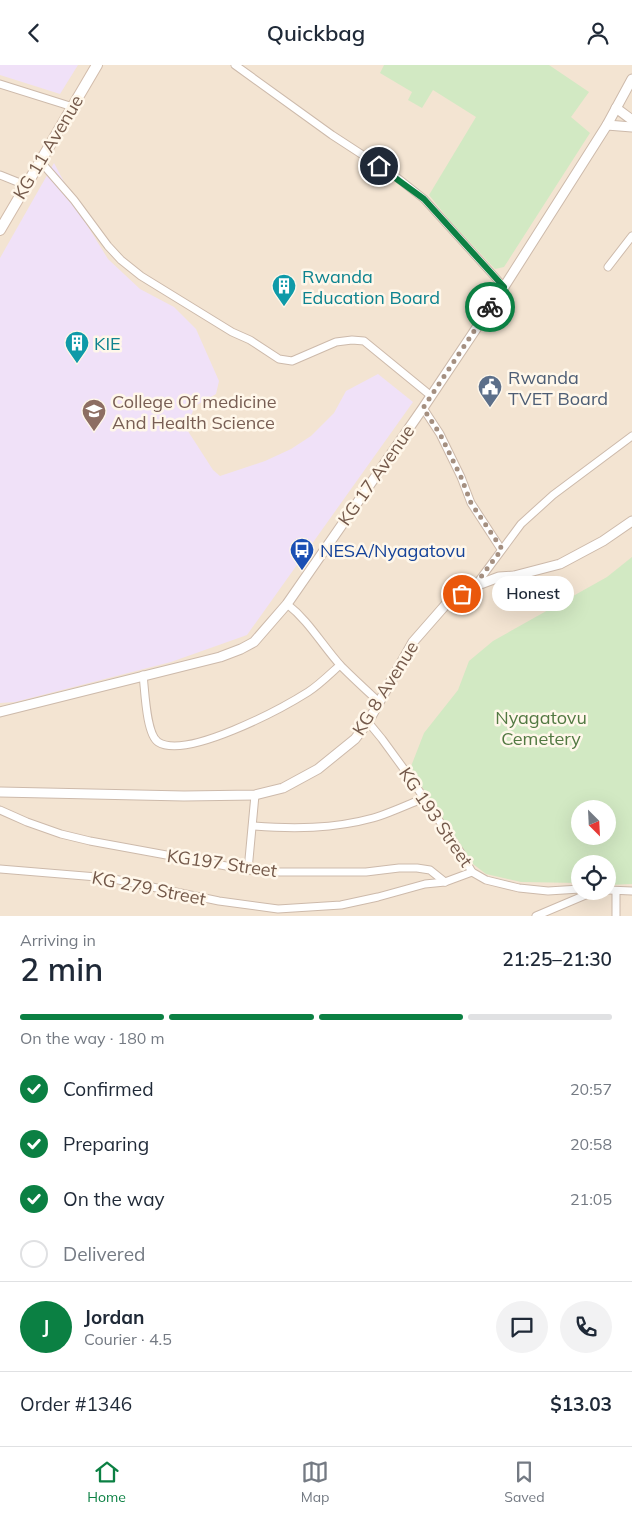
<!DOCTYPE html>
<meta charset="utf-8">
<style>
:root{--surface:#fff;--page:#f2f2f3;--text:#1f2937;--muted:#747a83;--line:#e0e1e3;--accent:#0b8043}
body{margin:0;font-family:Mulish,sans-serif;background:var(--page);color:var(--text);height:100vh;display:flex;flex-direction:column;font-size:19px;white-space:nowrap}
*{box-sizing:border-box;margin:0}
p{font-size:16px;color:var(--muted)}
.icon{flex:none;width:28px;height:28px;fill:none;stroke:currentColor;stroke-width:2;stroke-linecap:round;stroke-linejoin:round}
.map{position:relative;height:851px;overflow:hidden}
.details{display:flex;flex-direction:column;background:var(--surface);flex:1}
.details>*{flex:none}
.needle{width:32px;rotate:156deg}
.controls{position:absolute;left:571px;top:735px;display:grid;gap:10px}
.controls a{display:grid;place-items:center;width:45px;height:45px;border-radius:50%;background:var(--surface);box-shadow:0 5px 20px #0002;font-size:25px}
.pin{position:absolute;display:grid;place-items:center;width:42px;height:42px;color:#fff;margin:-21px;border:2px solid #fff;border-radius:50%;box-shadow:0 1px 5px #0007}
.courier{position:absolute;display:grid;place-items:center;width:50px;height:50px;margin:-25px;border:4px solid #0b8043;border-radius:50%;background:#fff;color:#222;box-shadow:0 1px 6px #0007}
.bubble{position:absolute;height:35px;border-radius:18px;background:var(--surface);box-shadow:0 5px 20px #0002;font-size:16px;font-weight:600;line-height:35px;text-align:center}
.headline em{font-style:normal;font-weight:600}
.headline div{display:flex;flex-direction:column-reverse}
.headline{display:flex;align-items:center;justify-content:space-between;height:85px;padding:0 20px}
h1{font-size:32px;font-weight:600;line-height:38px}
.bar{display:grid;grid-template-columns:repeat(4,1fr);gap:8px 5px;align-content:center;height:60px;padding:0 20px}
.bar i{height:6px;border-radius:4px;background:var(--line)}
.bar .on{background:var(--accent)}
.bar p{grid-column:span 4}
.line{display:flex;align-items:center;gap:12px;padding:0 20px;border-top:1px solid var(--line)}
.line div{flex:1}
.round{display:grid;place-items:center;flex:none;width:52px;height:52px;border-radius:26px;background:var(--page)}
ol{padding:0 20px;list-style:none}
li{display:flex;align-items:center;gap:15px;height:55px}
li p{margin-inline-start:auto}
li .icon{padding:5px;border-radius:50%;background:var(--accent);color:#fff;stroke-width:4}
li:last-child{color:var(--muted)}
li i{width:28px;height:28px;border:2px solid var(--line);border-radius:50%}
header{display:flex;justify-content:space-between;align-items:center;height:65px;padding:0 20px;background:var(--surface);font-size:22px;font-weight:600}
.dock{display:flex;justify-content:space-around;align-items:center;height:70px;border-top:1px solid var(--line);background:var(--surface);font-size:14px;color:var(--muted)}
.dock a{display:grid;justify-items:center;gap:2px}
.dock .on{color:var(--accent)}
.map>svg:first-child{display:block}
.residential{fill:#f3e4d2;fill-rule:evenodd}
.education{fill:#f0e1f8}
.green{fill:#d2e9c3;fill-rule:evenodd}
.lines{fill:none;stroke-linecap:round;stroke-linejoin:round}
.minor-casing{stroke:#cdbaab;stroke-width:9}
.tertiary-casing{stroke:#cdbaab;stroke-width:11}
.secondary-casing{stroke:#d2bcab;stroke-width:12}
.minor{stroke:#fff;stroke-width:7}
.tertiary{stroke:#fff;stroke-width:9}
.secondary{stroke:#fff;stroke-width:10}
.done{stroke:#a48f80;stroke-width:5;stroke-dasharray:0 9}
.route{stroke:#0b8043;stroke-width:6}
.labels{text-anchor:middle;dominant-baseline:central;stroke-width:5;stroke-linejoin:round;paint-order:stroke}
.street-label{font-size:18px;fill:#74594a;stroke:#fff7ea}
.culture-label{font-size:18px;fill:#0d838f;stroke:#fff7ea;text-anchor:start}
.service-label{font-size:18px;fill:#4e5e75;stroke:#fff7ea;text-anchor:start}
.education-label{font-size:18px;fill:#785e54;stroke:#fff7ea;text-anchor:start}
.transit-label{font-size:18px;fill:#164399;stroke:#fff7ea;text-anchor:start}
.park-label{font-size:18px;fill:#527942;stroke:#fff7ea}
</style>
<header><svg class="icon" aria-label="back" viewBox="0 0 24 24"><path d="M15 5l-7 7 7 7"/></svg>Quickbag<svg class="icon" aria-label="person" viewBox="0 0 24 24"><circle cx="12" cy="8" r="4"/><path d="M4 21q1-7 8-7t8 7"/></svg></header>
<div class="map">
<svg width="632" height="851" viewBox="0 0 632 851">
<rect width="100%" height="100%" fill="#fcf3e4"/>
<path class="residential" d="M0 0H632V851H0ZM580 744H608V771H580ZM580 799H608V826H580Z"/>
<g class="education">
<path d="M0 0H78L60 29 0 10Z"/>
<path d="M54 98 87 160 108 194 140 224 174 242 196 264 219 316 216 329 195 341 186 363 213 405 220 411 265 396 291 384 311 371 334 348 346 326 378 309 413 337 247 570 171 597 15 637 0 638V193Z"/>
</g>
<g class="green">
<path d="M384 0H549L589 27 571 52 590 68 504 202 495 204 450 156 429 130 476 52 433 25 422 43 408 35 412 27 380 8Z"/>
<path d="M632 492V819L608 820V799H580V818L521 817 486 809 473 799 410 704 424 668 458 625 469 596 493 576 607 512ZM580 744H608V771H580Z"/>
</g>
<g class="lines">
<defs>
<g id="minor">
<path d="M235 0 332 70 395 111 424 134 504 222"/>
<path d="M0 19 73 42"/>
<path d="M40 96 74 135 108 181 121 195 141 211 232 267 250 275 279 294 292 296 336 277 352 275 364 276 430 330"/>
<path d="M0 110 25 120"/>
<path d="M608 202 632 171"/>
<path d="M423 343 440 369 461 412 471 438 501 484"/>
<path d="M475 521 521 459 553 430 632 371"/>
<path d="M287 539C309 556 322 580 341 601 353 613 366 625 378 636"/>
<path d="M143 610C145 625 146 669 158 677 186 695 281 644 308 627 319 620 330 609 340 600"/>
<path d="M368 657 382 674 409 711 461 788 472 807 486 815 519 823 548 826 580 824"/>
<path d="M0 745 27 757 61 769 90 776 248 805 280 807H366L399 803H417L430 805 445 817"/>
<path d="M253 761C293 764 333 764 373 753 390 748 407 740 424 733"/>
<path d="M0 804 109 813 219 836 278 844 341 840 378 832 425 819 445 817 472 807"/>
<path d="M248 805 255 730"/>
<path d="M608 825 632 826"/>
<path d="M536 851 595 826"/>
<path d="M616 851V826"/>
</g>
<g id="tertiary">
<path d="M616 43 632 55"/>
<path d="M607 60 632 62"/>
<path d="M0 647 220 592 241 584 254 577 287 539 423 343 504 222 607 60 632 14"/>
<path d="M0 727 184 731 255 730 283 723 318 704 355 674 368 657 413 577 448 537 475 521 499 512 514 511 560 499 603 476 632 456"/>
</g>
<path id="secondary" d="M0 165 97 0"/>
</defs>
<use href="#minor" class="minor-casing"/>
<use href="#tertiary" class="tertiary-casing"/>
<use href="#secondary" class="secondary-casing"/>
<use href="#minor" class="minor"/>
<use href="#tertiary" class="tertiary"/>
<use href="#secondary" class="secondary"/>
</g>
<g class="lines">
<path class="done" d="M462 529 474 521 502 484 471 438 461 412 440 369 423 343 490 242"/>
<path class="route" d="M379 101 424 134 504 222 490 242"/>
</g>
<defs>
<symbol id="building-pin" viewBox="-11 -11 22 30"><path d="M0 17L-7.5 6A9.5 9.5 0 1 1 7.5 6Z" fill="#0f9aa8" stroke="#fff7ea"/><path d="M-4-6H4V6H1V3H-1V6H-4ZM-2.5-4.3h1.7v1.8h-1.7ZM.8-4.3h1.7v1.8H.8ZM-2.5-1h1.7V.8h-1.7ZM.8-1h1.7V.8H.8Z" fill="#fff"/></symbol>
<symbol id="civic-pin" viewBox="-11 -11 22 30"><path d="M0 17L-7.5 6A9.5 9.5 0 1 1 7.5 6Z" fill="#5c6f8a" stroke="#fff7ea"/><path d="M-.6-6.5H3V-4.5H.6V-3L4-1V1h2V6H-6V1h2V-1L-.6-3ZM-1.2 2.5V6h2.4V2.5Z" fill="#fff"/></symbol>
<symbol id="university-pin" viewBox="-11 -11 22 30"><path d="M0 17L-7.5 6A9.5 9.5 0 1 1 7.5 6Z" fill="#8d6e63" stroke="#fff7ea"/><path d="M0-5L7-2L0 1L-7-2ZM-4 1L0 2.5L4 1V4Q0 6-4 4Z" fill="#fff"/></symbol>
<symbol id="bus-pin" viewBox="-11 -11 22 30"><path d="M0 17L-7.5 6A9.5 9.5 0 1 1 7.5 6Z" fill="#1a4fb4" stroke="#fff7ea"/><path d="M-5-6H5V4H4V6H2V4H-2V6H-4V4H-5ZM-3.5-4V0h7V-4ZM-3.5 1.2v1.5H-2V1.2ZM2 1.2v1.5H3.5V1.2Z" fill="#fff"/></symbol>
</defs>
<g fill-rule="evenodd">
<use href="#building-pin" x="270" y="207" width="28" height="38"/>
<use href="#building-pin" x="63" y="264" width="28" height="38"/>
<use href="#civic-pin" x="476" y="308" width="28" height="38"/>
<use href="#university-pin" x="80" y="332" width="28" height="38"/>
<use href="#bus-pin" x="288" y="471" width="28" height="38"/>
</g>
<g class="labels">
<g class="street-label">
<text transform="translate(48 82) rotate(-59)">KG 11 Avenue</text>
<text transform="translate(376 410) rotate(-55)">KG 17 Avenue</text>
<text transform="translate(385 623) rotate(-58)">KG 8 Avenue</text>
<text transform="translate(436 752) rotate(56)">KG 193 Street</text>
<text transform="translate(222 798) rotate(8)">KG197 Street</text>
<text transform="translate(149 823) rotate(11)">KG 279 Street</text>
</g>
<g class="culture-label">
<text x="302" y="211">Rwanda<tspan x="302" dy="21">Education Board</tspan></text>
<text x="94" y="278">KIE</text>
</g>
<g class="service-label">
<text x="508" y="312">Rwanda<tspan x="508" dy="21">TVET Board</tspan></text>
</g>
<g class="education-label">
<text x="112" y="336">College Of medicine<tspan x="112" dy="21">And Health Science</tspan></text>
</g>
<g class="transit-label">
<text x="320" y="485">NESA/Nyagatovu</text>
</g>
<g class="park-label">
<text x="541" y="652">Nyagatovu<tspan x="541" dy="21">Cemetery</tspan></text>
</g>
</g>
</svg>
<div class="controls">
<a><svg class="needle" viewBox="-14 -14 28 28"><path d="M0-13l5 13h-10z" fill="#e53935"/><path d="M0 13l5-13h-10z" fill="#747a83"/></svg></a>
<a><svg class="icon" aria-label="locate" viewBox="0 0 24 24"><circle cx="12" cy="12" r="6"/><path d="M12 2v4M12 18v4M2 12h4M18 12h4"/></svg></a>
</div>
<div class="pin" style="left:462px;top:529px;background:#ea580c"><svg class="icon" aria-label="bag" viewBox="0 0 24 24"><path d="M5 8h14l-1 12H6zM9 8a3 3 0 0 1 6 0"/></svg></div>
<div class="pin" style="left:379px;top:101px;background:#1f2937"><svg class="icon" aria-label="home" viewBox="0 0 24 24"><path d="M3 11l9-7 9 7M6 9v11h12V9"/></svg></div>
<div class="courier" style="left:490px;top:242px"><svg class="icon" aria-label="bike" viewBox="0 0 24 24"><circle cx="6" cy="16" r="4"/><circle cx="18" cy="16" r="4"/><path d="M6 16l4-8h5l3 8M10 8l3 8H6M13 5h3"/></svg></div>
<div class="bubble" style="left:492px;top:511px;width:82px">Honest</div>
</div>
<section class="details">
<div class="headline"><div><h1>2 min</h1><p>Arriving in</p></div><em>21:25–21:30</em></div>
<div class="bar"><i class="on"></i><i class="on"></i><i class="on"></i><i></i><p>On the way · 180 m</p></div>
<ol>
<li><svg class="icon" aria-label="check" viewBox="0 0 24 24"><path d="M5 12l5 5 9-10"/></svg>Confirmed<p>20:57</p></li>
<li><svg class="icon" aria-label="check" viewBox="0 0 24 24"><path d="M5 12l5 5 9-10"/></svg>Preparing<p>20:58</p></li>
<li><svg class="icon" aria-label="check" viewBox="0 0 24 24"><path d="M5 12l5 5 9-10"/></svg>On the way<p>21:05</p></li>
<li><i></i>Delivered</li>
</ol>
<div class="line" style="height:90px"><b class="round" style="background:var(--accent);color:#fff">J</b><div><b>Jordan</b><p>Courier · 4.5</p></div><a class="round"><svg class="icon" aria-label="chat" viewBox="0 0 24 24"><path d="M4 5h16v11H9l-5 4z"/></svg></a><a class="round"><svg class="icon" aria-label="phone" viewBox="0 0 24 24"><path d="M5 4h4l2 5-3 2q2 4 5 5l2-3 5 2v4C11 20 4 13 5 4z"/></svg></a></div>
<div class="line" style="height:65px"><div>Order #1346</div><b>$13.03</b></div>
</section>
<nav class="dock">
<a class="on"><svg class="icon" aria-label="home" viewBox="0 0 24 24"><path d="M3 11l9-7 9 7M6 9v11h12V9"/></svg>Home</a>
<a><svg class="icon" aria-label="map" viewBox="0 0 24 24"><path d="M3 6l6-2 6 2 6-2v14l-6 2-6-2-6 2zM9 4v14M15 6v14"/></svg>Map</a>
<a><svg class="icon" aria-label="saved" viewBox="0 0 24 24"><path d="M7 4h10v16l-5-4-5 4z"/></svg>Saved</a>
</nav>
